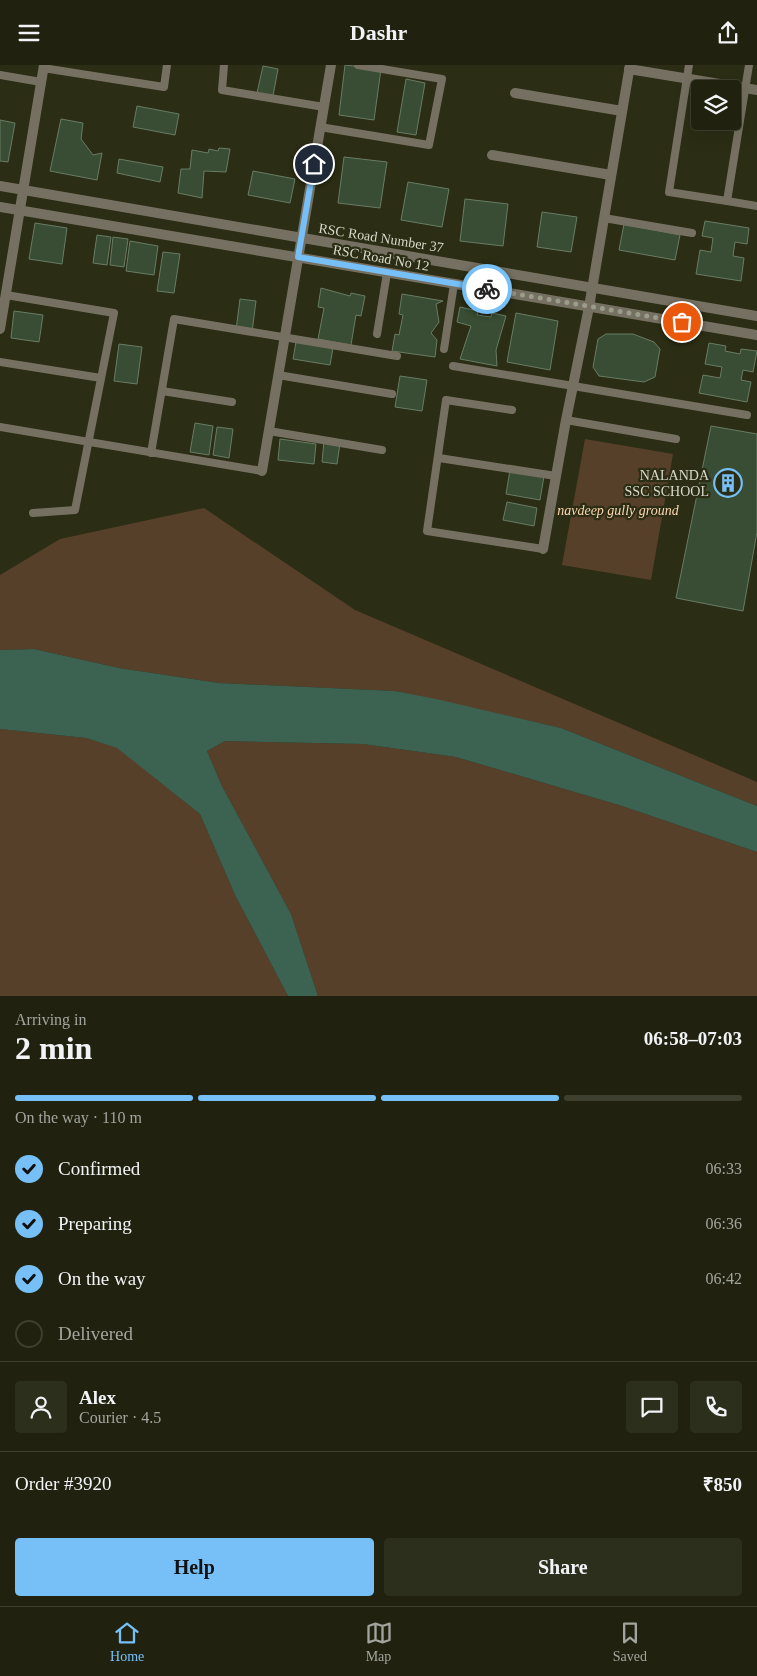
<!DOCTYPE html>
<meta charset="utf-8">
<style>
:root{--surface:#20220f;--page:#2d2f1d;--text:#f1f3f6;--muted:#a2a49e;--line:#3d3f2f;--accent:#76c0f7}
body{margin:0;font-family:Georgia,serif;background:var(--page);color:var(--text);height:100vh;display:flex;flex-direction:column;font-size:19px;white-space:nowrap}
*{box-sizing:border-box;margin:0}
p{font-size:16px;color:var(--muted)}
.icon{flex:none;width:28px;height:28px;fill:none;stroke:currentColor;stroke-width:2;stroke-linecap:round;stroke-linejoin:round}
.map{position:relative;height:931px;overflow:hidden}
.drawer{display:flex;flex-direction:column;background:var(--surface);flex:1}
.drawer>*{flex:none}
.buttons{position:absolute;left:691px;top:15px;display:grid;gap:10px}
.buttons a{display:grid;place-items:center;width:50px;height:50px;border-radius:5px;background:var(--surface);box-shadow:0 5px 20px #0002,0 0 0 1px var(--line);font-size:25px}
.pin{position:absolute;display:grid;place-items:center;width:42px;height:42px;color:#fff;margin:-21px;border:2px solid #fff;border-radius:50%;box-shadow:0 1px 5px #0007}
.courier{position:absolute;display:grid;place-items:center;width:50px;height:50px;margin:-25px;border:4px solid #76c0f7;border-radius:50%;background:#fff;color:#222;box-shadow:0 1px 6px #0007}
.summary em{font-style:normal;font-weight:800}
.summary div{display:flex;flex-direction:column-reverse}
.summary{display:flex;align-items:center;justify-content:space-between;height:85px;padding:0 15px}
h1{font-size:32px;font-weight:800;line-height:38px}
.bar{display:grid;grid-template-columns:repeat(4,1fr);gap:8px 5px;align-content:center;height:60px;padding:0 15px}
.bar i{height:6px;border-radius:4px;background:var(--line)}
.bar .on{background:var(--accent)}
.bar p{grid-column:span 4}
.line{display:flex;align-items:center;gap:12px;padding:0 15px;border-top:1px solid var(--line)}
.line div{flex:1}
.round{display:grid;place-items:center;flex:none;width:52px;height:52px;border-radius:5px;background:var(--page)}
ol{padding:0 15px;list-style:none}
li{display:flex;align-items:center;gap:15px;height:55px}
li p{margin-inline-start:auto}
li .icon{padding:5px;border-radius:50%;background:var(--accent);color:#111;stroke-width:4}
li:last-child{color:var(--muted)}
li i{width:28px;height:28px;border:2px solid var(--line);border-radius:50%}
.cta{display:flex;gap:10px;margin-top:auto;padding:10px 15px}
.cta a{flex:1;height:58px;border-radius:5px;background:var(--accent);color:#111;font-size:20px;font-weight:800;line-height:58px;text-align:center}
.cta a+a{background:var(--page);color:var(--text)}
header{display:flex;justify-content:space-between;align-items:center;height:65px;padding:0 15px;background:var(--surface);font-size:22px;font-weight:800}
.tab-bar{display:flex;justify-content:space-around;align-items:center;height:70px;border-top:1px solid var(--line);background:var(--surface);font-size:14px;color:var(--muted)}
.tab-bar a{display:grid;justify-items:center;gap:2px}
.tab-bar .on{color:var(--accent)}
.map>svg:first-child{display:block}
.green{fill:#57402a}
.water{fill:#3c6252}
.building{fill:#384d33;stroke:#697c65}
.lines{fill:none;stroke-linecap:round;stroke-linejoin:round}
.service{stroke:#767062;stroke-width:8}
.minor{stroke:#767062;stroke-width:10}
.tertiary{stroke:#767062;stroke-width:10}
.done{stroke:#9b9d8b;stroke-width:5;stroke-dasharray:0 9}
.route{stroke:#76c0f7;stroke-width:6}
.labels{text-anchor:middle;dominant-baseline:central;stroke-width:4.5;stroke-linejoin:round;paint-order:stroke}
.street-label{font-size:14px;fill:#d8dacb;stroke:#2b2d14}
.poi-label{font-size:14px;fill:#d8dacb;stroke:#2b2d14;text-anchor:end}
.park-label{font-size:14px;font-style:italic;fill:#fcd5b1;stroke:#2b2d14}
</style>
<header><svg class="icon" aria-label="menu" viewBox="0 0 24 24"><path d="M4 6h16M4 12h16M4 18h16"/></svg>Dashr<svg class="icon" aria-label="share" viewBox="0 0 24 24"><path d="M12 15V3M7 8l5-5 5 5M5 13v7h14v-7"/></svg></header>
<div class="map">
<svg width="757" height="931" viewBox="0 0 757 931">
<rect width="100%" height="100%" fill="#2b2d14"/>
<g class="green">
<path d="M585 374 673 389 651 515 562 500Z"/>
<path d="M204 443 355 545 757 717V741L561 663 395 626 219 618 119 603 34 584 0 585V510L60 474Z"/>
<path d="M0 664 86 673 118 683 200 749 235 830 288 931H0Z"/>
<path d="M225 676 363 679 456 692 622 741 757 787V931H318L291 849 222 721 207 686Z"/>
</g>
<path class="water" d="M34 584 119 603 219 618 395 626 436 634 561 663 757 741V787L622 741 456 692 363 679 225 676 207 686 222 721 291 849 318 931H288L235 830 200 749 117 683 86 673 0 664V585Z"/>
<g class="building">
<path d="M345 0 381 4 374 55 339 50Z"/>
<path d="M263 1 278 4 273 31 257 28Z"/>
<path d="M406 14 425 18 416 70 397 67Z"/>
<path d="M137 41 179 49 175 70 133 62Z"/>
<path d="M61 54 83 58 81 74 93 90 102 88 97 115 50 106Z"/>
<path d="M0 55 15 58 8 97 0 96Z"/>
<path d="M219 83 230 84 226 107 204 106 202 133 178 128 181 104H190L192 85 208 88 209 84 218 86Z"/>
<path d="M344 92 387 97 380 143 338 138Z"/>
<path d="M119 94 163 102 160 117 117 108Z"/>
<path d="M253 106 295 114 290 138 248 130Z"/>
<path d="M408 117 449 124 442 162 401 155Z"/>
<path d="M465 134 508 139 503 181 460 176Z"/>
<path d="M542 147 577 152 571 187 537 182Z"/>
<path d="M705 156 749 163 747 179 735 177 733 191 744 193 741 216 696 209 700 185 711 187 713 173 702 171Z"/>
<path d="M35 158 67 163 62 199 29 194Z"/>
<path d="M624 159 680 170 675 195 619 185Z"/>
<path d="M97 170 111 172 107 200 93 198Z"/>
<path d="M113 172 128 174 124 202 110 200Z"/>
<path d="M130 176 158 181 154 210 126 206Z"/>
<path d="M163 187 180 189 174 228 157 226Z"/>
<path d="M321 223 350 231 351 228 365 231 361 251 356 250 351 280 318 274 324 243 318 242Z"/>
<path d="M402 229 443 236 436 239 439 257 431 268 437 275 435 292 392 286 395 269 399 270 403 250 399 249Z"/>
<path d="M240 234 256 236 252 267 236 265Z"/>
<path d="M460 242 478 246 477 250 491 252 492 248 506 251 496 285 497 301 460 294 471 261 457 257Z"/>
<path d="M14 246 43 250 39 277 11 273Z"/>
<path d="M516 248 558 256 550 305 507 297Z"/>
<path d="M606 269H633L654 277 660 284 655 312 644 317 599 311 593 302 598 274Z"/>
<path d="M296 277 333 283 330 300 293 294Z"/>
<path d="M709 278 726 281 725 286 740 289 741 284 757 286 753 307 743 305 741 315 751 317 747 337 699 328 703 310 720 313 722 302 705 299Z"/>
<path d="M119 279 142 282 137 319 114 316Z"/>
<path d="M400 311 427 315 422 346 395 342Z"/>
<path d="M195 358 213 361 209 390 190 387Z"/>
<path d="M711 361 757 369V467L743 546 676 533Z"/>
<path d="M217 362 233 364 229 393 213 390Z"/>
<path d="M280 374 316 379 314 399 278 395Z"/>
<path d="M324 376 340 378 337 399 322 397Z"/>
<path d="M510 405 544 411 540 435 506 429Z"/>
<path d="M507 437 537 443 534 461 503 455Z"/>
</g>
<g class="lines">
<g class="service">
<path d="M224 0 222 25 324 42"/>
<path d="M689 0 669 127 727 136"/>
<path d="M749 0 727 136 757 141"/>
<path d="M43 3 164 22 167 0"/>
<path d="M0 10 41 17"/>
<path d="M320 62 429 80 442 14 358 0"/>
<path d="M604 153 692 168"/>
<path d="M6 230 114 248 75 445 33 448"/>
<path d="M377 269 387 208"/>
<path d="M444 284 454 219"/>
<path d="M0 297 101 313"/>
<path d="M453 301 747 350"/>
<path d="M278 310 392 329"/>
<path d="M162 326 232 337"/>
<path d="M512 345 446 335 427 466 543 484"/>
<path d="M566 355 676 374"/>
<path d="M0 362 262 406"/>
<path d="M269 366 382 385"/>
<path d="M151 388 174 254 397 291"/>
<path d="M439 393 556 411"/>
</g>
<g class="minor">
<path d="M629 4 757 25"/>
<path d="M515 28 622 46"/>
<path d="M492 90 611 110"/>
<path d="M0 264 44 0"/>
<path d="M262 406 331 0"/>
<path d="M543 484 566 355 589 242 630 0"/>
</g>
<g class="tertiary">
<path d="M0 121 757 251"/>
<path d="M0 142 757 270"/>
</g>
</g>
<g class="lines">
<path class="done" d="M487 224 682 257"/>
<path class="route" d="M314 99 298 192 487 224"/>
</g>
<defs>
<symbol id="building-ring" viewBox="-11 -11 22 22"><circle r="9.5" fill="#2b2d14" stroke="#76c0f7" stroke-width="1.5"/><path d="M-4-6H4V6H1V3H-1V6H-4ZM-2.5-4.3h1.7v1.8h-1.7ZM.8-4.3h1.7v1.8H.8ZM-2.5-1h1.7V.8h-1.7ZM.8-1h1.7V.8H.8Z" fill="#76c0f7"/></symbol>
</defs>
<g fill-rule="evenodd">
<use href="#building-ring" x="712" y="402" width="32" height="32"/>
</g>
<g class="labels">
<g class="street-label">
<text transform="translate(381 173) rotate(9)">RSC Road Number 37</text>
<text transform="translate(381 193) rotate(10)">RSC Road No 12</text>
</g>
<g class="poi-label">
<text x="709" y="410">NALANDA<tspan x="709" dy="16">SSC SCHOOL</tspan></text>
</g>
<g class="park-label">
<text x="618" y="445">navdeep gully ground</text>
</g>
</g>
</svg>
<div class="buttons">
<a><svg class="icon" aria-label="layers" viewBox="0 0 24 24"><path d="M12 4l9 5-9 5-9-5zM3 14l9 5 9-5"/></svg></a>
</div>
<div class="pin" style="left:682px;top:257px;background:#ea580c"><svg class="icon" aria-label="bag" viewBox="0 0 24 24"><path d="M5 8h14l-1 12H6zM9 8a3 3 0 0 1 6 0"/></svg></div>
<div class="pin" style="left:314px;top:99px;background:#1f2937"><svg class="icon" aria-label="home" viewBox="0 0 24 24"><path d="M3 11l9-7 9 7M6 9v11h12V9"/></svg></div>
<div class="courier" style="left:487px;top:224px"><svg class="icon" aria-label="bike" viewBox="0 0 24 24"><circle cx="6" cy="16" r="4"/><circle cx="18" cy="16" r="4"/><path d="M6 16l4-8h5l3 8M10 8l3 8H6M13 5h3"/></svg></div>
</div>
<section class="drawer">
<div class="summary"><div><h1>2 min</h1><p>Arriving in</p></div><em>06:58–07:03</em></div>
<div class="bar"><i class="on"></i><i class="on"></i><i class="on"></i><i></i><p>On the way · 110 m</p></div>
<ol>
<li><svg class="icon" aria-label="check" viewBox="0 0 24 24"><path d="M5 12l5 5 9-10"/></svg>Confirmed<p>06:33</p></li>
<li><svg class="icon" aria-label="check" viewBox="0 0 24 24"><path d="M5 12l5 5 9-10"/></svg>Preparing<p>06:36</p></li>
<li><svg class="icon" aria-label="check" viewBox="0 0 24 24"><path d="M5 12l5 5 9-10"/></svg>On the way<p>06:42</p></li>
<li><i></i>Delivered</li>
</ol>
<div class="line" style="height:90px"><a class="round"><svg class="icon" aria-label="person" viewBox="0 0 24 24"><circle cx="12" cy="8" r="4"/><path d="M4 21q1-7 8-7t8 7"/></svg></a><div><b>Alex</b><p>Courier · 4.5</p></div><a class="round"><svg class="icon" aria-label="chat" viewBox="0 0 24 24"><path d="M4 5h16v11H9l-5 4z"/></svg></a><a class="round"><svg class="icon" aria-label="phone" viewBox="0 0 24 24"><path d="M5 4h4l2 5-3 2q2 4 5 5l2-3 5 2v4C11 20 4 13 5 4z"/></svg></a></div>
<div class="line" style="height:65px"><div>Order #3920</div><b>₹850</b></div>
<div class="cta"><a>Help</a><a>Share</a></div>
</section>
<nav class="tab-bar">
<a class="on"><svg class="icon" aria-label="home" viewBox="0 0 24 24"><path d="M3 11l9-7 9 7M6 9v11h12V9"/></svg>Home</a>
<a><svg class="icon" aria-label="map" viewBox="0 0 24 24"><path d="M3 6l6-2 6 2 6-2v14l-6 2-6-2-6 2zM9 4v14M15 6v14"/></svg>Map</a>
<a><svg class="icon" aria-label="saved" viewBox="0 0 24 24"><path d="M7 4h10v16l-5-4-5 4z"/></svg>Saved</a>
</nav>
